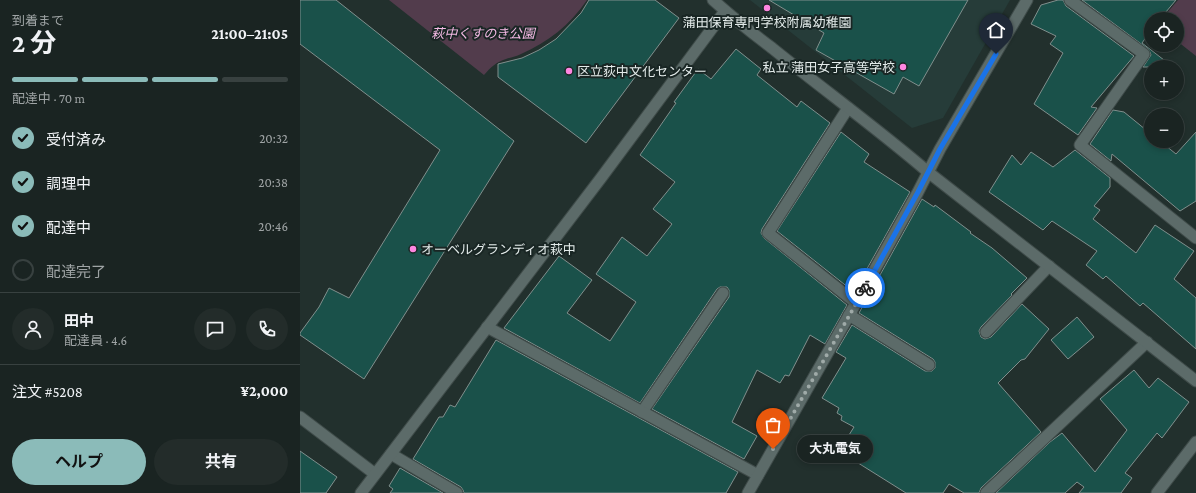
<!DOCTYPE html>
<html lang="ja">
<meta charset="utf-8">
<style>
:root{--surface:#1a2422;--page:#232c2a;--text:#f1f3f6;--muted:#9fa4a5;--line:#384140;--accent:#8bbbb9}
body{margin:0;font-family:"Crimson Pro","Noto Sans JP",serif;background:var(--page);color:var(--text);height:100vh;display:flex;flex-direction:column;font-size:15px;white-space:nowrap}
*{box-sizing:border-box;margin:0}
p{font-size:13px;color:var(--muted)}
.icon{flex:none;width:22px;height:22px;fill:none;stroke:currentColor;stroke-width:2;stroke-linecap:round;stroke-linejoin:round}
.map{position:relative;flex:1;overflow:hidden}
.details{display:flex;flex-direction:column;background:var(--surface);width:300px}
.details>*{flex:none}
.fabs{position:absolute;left:844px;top:12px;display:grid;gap:8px}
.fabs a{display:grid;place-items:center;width:40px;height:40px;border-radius:50%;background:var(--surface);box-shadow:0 2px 6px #0003,0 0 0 1px var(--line);font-size:20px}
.pin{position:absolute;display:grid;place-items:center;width:34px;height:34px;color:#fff;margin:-41px -17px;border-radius:50% 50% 50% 0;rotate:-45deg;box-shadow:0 0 4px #0007}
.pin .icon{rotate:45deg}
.courier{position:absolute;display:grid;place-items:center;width:40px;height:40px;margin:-20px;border:3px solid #1a73e8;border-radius:50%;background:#fff;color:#222;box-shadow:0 1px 5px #0007}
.bubble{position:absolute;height:28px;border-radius:14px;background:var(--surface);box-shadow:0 2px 6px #0003,0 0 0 1px var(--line);font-size:13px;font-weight:700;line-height:28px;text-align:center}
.headline em{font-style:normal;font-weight:700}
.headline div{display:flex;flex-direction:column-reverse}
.headline{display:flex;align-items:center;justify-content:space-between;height:68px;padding:0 12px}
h1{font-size:26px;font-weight:700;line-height:30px}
.bar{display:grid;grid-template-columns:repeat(4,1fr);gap:6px 4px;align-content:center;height:48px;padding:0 12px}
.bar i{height:5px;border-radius:3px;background:var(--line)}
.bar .active{background:var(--accent)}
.bar p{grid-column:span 4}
.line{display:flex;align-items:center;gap:10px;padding:0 12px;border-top:1px solid var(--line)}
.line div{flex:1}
.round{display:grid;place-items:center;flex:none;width:42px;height:42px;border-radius:21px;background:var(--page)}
ol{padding:0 12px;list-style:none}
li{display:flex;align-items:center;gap:12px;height:44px}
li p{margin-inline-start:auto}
li .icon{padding:4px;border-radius:50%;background:var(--accent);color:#111;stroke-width:4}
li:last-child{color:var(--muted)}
li i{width:22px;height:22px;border:2px solid var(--line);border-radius:50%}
.action{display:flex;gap:8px;margin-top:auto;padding:8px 12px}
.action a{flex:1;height:46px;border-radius:24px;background:var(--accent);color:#111;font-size:16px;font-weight:700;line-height:46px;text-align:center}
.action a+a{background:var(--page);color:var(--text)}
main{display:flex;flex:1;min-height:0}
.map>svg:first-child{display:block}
.built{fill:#263c39}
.green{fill:#523c4c}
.building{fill:#1a514a;stroke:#808f8d}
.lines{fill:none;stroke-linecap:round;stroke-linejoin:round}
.service-casing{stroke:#3f4b49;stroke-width:13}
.minor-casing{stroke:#3f4b49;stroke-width:13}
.tertiary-casing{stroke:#3f4b49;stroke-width:13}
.service{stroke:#5c6b69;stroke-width:11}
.minor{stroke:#5c6b69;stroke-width:11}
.tertiary{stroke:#5c6b69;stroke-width:11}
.done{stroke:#9faaa8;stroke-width:4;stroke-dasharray:0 7.2}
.route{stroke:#1a73e8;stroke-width:5}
.poi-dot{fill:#fe86e1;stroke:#192624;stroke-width:1.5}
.labels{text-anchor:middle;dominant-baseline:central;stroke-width:4;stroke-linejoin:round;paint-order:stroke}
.poi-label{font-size:13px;fill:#e3ebea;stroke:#192624;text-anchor:start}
.park-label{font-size:13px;font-style:italic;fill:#f4b9e4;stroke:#192624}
</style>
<main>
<section class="details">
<div class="headline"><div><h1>2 分</h1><p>到着まで</p></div><em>21:00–21:05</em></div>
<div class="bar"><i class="active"></i><i class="active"></i><i class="active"></i><i></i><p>配達中 · 70 m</p></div>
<ol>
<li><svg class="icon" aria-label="check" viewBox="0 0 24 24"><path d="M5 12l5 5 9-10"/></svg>受付済み<p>20:32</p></li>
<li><svg class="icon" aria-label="check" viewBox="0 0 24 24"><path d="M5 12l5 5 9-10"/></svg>調理中<p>20:38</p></li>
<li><svg class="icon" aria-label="check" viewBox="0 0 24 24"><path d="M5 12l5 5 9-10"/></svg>配達中<p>20:46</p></li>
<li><i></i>配達完了</li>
</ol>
<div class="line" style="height:72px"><a class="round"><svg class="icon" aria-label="person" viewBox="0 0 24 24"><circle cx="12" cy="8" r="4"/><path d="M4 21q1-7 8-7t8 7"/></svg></a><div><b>田中</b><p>配達員 · 4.6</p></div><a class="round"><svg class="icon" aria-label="chat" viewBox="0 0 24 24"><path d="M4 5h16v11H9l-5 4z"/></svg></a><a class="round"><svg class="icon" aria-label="phone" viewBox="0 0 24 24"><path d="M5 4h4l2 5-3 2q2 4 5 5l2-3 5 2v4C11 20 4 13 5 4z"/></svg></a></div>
<div class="line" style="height:52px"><div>注文 #5208</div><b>¥2,000</b></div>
<div class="action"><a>ヘルプ</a><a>共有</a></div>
</section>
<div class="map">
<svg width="896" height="493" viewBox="0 0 896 493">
<rect width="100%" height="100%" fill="#22302d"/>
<path class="built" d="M450 0H710L643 118 612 128Z"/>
<g class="green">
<path d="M89 0H287C270 25 248 42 221 54 216 57 211 57 206 59 196 62 191 67 184 75Z"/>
<path d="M878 0H896V56L877 41V19H862Z"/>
</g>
<g class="building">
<path d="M0 0H36L214 141 64 379 0 335V333L19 307 29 288 49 298 140 150 0 44Z"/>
<path d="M289 0H355L379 18 286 143 198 77V64L222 58 239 50 256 39 281 13Z"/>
<path d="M469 0H668L619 86 603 77 594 94 516 50 524 33Z"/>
<path d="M758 0H763L766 6 834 56 791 107 797 108 778 135 734 104 763 53 750 44 756 36 731 24 741 5Z"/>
<path d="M782 0H876L860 19H851V30L842 43 873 67H843L851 55 850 52 848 49Z"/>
<path d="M436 49 461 69 457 75 497 107 501 101 530 123 462 229 461 233 464 238 547 305 525 344 510 335 489 376 485 375 480 383 457 370 432 422 457 436 444 459 352 409 429 297V290L427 287H420L417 289 340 403 204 328 259 256 292 280 267 313 310 341 336 302 296 274 322 237 347 256 372 224 353 209 375 182 340 155 376 103 374 102 398 69 411 79Z"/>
<path d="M813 110 824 112 851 134V141H860L876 154 896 132V201L880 211 812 154 811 161 790 144Z"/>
<path d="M541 132 569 154 564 162 610 192 554 292 477 231Z"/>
<path d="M775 150 810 178V187L794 206 800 210 793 219 836 253 855 225 894 251 874 279 896 298V349L843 303 840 306 806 276 803 279 786 265 797 251 752 221 743 230 689 192 712 155 721 165 731 152 753 167Z"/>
<path d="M622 199 634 207 635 205 671 232 670 233 692 248 727 278 711 294 712 295 681 327 679 331 681 337 685 339 691 337 722 304 749 329 725 359 721 360 698 383 741 432 681 488 679 493H664L649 484 643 493H606L539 451 554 427 541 420 542 416 537 413 539 408 522 398 546 358 536 352 552 325 625 371H632L635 368V362L633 359 559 313Z"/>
<path d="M777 317 794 337 768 359 751 340Z"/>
<path d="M196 340 438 472 426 493H164L163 490 161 487 113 459 139 417H143L150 405 155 407Z"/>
<path d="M834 370 849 388 858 378 889 402 862 438 857 433 825 473 832 478 821 493H779L784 487 777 482 765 493H696L750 442 762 433 795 472 827 430 800 399Z"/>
<path d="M0 451 37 477 26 493H0Z"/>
<path d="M100 468 143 493H90L93 489 89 486Z"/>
</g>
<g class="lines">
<defs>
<g id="service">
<path d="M770 0 844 54 780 145 896 238"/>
<path d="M548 108 468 233 556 303"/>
<path d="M549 315 629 365"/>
<path d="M686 332 749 266"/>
<path d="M342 412 423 293"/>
<path d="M0 417 75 474"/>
<path d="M91 454 157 493"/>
<path d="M686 493 847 342"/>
<path d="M857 493 896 442"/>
</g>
<g id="minor">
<path d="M187 327 458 475"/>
<path d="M61 493 301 178 425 11"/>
<path d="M448 493 556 303 618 192 640 149 727 0"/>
</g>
<path id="tertiary" d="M413 0C432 17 452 33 472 48 524 90 578 129 628 172L896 381"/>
</defs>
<use href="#service" class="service-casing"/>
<use href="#minor" class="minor-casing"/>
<use href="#tertiary" class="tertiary-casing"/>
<use href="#service" class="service"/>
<use href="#minor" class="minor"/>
<use href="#tertiary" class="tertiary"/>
</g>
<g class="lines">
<path class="done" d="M473 449 565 288"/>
<path class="route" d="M565 288 618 192 640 149 696 54"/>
</g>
<g class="poi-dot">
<circle cx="467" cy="8" r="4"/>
<circle cx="603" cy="67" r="4"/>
<circle cx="269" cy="71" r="4"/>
<circle cx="113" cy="249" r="4"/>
</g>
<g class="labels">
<g class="poi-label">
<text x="467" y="22" text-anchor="middle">蒲田保育専門学校附属幼稚園</text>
<text x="595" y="67" text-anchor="end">私立 蒲田女子高等学校</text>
<text x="277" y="71">区立荻中文化センター</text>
<text x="121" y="249">オーベルグランディオ萩中</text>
</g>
<g class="park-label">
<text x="183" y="33">萩中くすのき公園</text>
</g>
</g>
</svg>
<div class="fabs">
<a><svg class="icon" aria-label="locate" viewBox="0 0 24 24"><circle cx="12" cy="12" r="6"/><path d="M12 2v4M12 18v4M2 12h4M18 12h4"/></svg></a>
<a>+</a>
<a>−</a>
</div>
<div class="pin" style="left:473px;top:449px;background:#ea580c"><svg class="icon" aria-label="bag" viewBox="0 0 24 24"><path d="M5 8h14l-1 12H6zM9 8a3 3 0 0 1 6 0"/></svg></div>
<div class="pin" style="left:696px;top:54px;background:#1f2937"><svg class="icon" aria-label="home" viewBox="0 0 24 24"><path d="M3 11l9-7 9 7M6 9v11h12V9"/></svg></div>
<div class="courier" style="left:565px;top:288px"><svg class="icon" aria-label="bike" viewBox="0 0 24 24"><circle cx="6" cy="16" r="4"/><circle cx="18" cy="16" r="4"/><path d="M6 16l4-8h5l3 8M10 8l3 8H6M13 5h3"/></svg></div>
<div class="bubble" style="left:497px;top:435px;width:76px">大丸電気</div>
</div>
</main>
